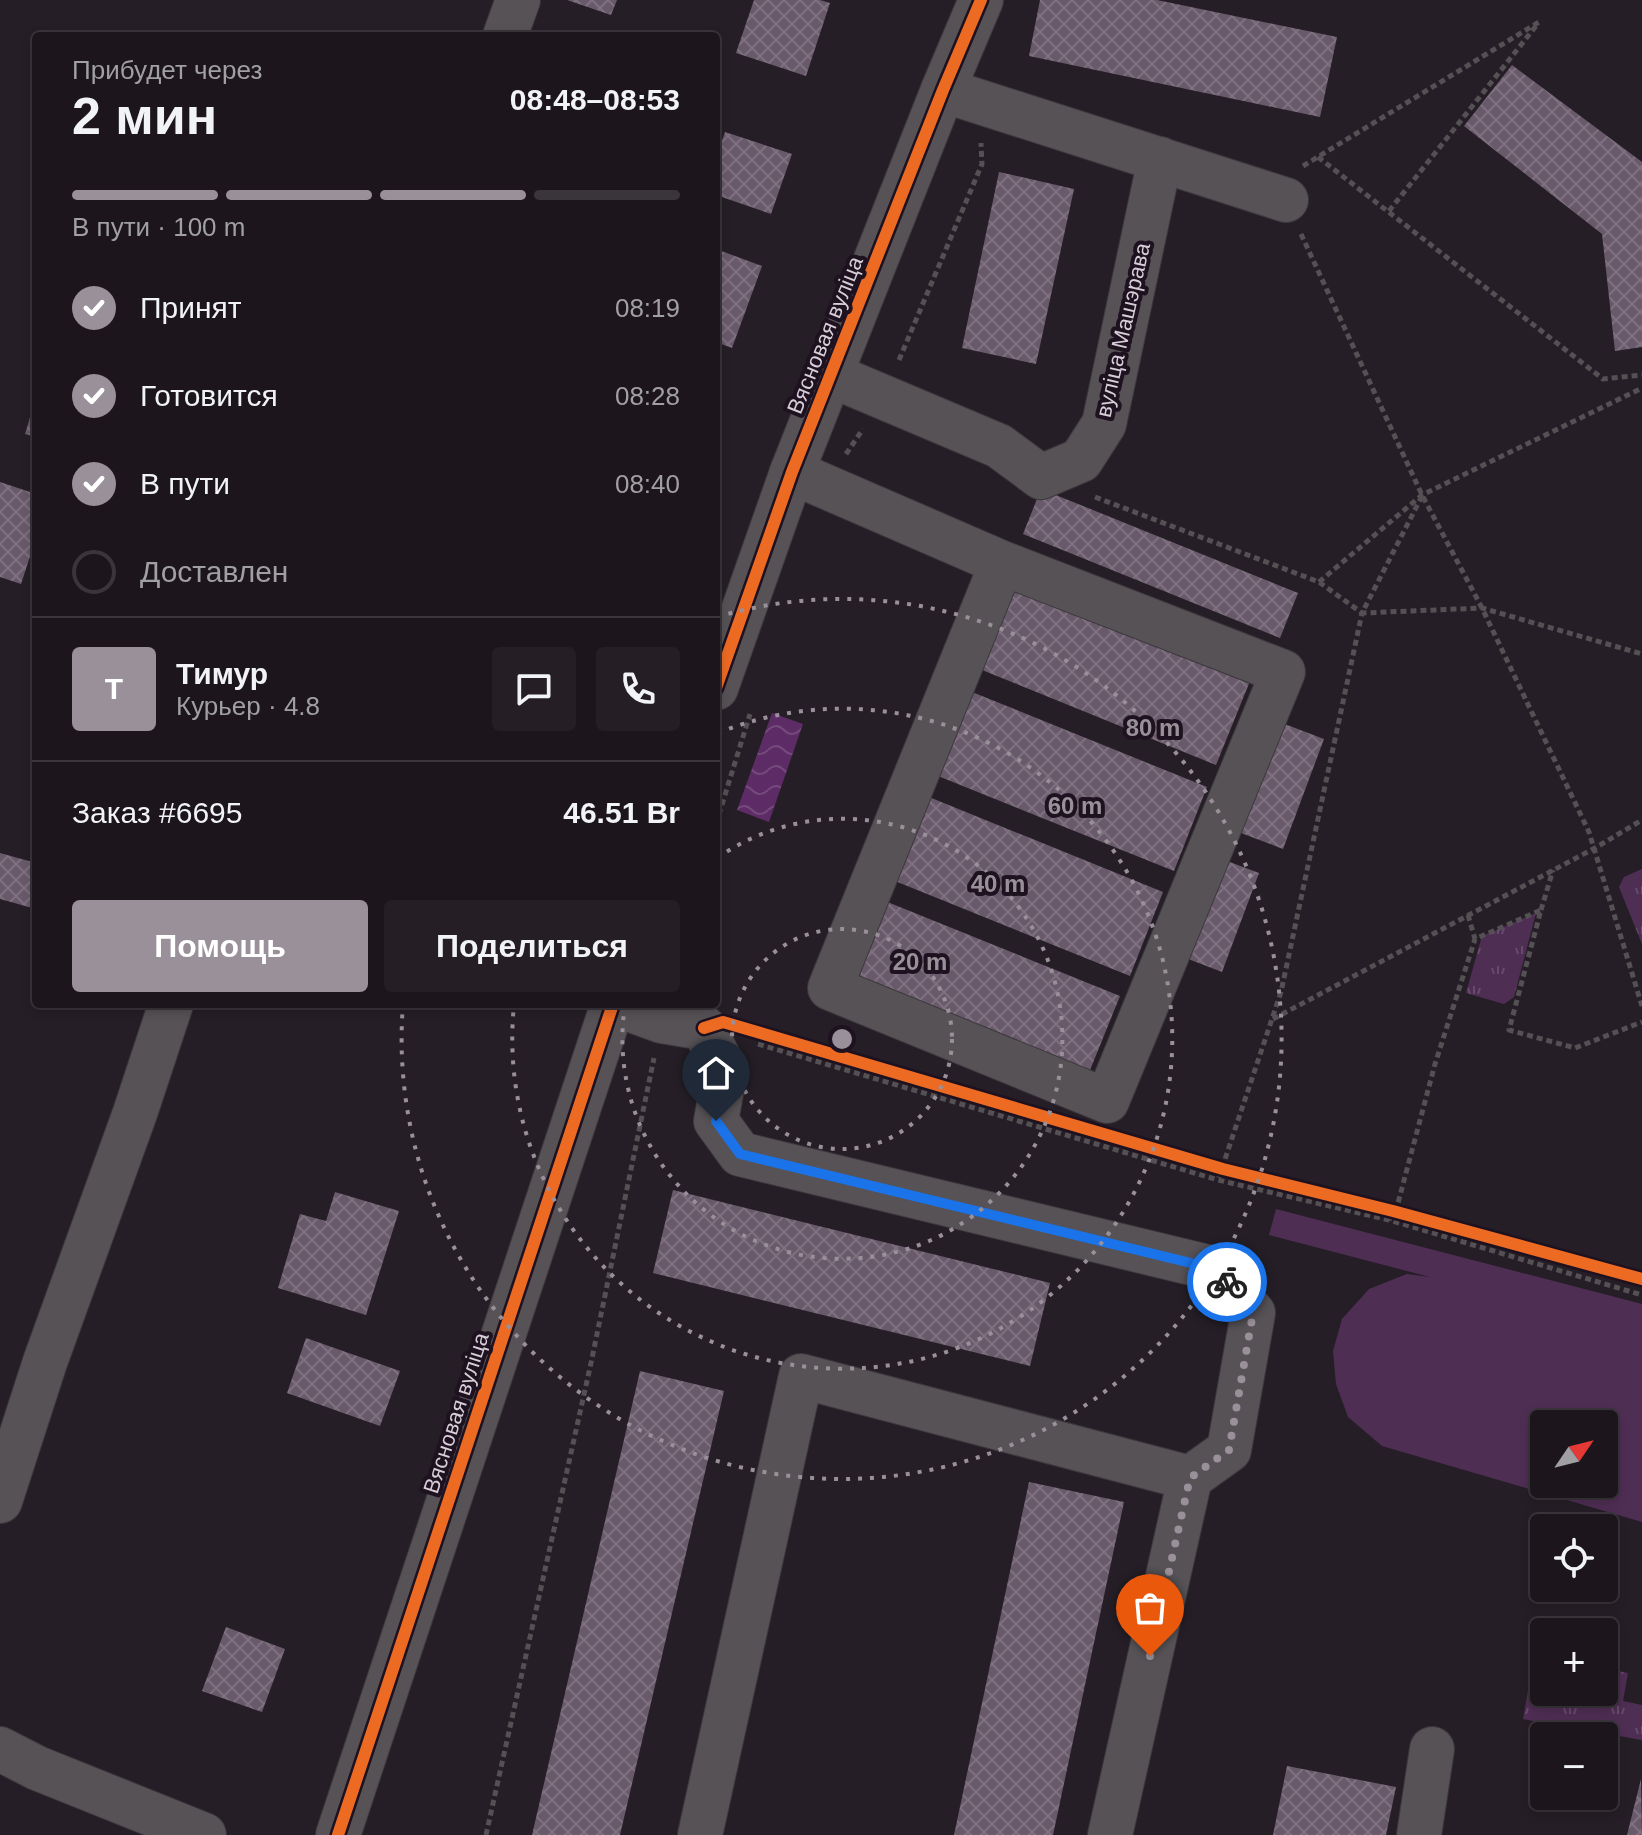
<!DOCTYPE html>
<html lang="ru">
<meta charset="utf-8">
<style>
:root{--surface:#1c161c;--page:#251f25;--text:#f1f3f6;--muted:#a09fa3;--line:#3a353b;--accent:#99909a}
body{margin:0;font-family:Helvetica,sans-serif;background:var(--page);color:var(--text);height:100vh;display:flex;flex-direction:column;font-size:30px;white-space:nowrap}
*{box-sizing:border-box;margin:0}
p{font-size:26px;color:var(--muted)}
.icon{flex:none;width:44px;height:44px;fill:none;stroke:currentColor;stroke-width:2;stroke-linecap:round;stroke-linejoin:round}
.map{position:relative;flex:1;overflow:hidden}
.sheet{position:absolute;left:32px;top:32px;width:688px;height:976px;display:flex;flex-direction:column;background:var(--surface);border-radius:8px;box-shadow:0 4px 12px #0003,0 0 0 2px var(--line)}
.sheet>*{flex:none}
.needle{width:52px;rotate:55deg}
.fabs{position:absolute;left:1530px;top:1410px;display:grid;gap:16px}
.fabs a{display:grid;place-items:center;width:88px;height:88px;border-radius:8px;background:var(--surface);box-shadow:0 4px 12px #0003,0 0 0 2px var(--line);font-size:40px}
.pin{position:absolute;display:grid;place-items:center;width:68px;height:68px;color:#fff;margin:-82px -34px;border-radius:50% 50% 50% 0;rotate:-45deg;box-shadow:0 0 8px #0007}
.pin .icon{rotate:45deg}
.courier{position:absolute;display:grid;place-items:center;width:80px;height:80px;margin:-40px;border:6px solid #1a73e8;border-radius:50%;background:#fff;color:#222;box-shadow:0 2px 10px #0007}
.summary em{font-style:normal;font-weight:700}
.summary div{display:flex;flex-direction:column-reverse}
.summary{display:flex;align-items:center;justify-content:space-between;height:136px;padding:0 40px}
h1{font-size:52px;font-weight:700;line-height:60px}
.bar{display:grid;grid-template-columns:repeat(4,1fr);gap:12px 8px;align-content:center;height:96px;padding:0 40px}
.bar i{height:10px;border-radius:6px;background:var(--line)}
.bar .on{background:var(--accent)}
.bar p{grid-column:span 4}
.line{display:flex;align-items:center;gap:20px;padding:0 40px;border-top:2px solid var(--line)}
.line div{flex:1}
.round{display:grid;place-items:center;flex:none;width:84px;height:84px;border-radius:8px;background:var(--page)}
ol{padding:0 40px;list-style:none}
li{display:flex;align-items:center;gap:24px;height:88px}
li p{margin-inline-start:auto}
li .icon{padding:8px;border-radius:50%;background:var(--accent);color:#fff;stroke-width:4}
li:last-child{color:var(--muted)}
li i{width:44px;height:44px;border:4px solid var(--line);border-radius:50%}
.primary-button{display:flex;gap:16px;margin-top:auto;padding:16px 40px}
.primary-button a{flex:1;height:92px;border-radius:8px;background:var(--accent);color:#fff;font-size:32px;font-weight:700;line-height:92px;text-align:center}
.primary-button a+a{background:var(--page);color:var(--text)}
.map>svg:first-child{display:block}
.park{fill:url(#park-tufts)}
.pitch{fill:#4f2e54;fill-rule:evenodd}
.water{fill:url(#water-waves)}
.building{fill:url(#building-cross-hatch)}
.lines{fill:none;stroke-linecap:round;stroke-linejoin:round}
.minor-casing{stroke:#3d383e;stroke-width:46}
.path{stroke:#545054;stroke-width:5;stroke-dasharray:6 4;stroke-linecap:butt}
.minor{stroke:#565256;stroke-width:44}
.cycleway-casing{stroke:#1e1120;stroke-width:17}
.cycleway{stroke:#ed6a23;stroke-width:12}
.done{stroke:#99909a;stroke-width:8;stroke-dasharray:0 14.4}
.route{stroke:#1a73e8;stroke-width:10}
.ring{fill:none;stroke:#99909a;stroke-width:4;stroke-dasharray:4 8}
.labels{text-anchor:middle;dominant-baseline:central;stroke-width:8;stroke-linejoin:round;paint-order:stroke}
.street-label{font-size:22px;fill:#d7ced8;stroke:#1e1120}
.centre{fill:#99909a;stroke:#1e1120;stroke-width:4}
.ring-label{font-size:24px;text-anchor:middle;font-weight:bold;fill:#99909a;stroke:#1e1120;stroke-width:8;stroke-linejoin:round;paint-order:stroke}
</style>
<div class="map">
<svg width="1642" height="1835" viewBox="0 0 1642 1835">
<defs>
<pattern id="park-tufts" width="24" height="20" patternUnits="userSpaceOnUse" patternTransform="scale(2)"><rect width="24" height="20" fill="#4f2e54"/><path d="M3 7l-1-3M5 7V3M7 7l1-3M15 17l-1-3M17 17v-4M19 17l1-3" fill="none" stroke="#684b6c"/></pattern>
<pattern id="water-waves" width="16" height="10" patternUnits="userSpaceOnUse" patternTransform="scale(2)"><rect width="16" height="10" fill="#5d2b66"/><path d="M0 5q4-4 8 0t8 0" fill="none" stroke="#74497b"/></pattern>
<pattern id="building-cross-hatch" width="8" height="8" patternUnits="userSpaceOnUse" patternTransform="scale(2)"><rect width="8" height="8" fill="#695a6b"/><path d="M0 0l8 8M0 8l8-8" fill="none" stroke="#7e707f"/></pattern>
</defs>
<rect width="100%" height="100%" fill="#251e26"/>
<g class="park">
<path d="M1642 869V944L1619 887 1624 877Z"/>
<path d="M1536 913 1514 997 1504 1004 1466 993 1482 936Z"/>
<path d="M1534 1656 1544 1658V1692H1604V1668L1628 1673 1623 1701 1642 1705V1740L1523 1719Z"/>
</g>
<path class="pitch" d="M1276 1209 1642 1304V1522L1382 1446 1348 1417 1336 1384 1333 1351 1342 1319 1369 1289 1407 1274 1430 1277 1269 1235ZM1544 1424H1604V1484H1544Z"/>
<path class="water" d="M772 713 803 724 769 822 737 810Z"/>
<g class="building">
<path d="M567 0H617L611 15Z"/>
<path d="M754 0H820L830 3 806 76 736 53Z"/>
<path d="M1040 0H1157L1337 37 1320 117 1029 56Z"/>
<path d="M1512 65 1642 162V347L1615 351 1602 234 1464 126Z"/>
<path d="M725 132 792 154 771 214 716 195V158Z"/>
<path d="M999 172 1074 189 1036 364 962 348Z"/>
<path d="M716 249 762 266 732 348 716 342Z"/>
<path d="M35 401H36V437L25 434Z"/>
<path d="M0 482 36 494V538L21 584 0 577Z"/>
<path d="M1041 489 1298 593 1280 638 1023 534Z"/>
<path d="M1015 586 1250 681 1216 765 982 670Z"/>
<path d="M972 692 1207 787 1174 871 938 776Z"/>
<path d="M1282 723 1324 739 1283 849 1241 833Z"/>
<path d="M929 797 1163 892 1130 976 895 881Z"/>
<path d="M0 853 36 863V909L0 899Z"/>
<path d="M1219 858 1259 873 1222 972 1183 957Z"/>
<path d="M885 901 1120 996 1086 1080 851 985Z"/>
<path d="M673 1190 1050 1283 1030 1366 653 1273Z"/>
<path d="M335 1192 399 1211 366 1315 278 1288 300 1214 326 1221Z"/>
<path d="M306 1338 400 1371 380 1426 287 1393Z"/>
<path d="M640 1371 724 1391 620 1835H532Z"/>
<path d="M1029 1482 1124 1502 1053 1835H954Z"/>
<path d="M226 1627 285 1649 262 1712 202 1691Z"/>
<path d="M1287 1766 1396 1787 1386 1835H1273Z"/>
<path d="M1641 1779 1642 1835H1627Z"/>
</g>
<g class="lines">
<defs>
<g id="minor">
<path d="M505 36 518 0"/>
<path d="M943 90 1286 200"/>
<path d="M831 375 999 446 1041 477 1081 460 1104 424 1160 159"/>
<path d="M792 472 1002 563 1283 672 1107 1101 830 988 1002 563"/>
<path d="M716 688 792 472 943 90 981 0"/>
<path d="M615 1004 662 1021 704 1028 725 1071 716 1121 740 1154 1216 1269 1253 1313 1229 1450 1190 1478 1110 1835"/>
<path d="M0 1501 45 1362 135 1113 171 1004"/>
<path d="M0 1749 37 1768 204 1835"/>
<path d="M338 1835 613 1004"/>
<path d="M700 1835 801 1376 1190 1478"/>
<path d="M1419 1835 1432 1749"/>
</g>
</defs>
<use href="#minor" class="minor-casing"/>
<g class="path">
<path d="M1318 157 1603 379 1642 375"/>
<path d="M1303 166 1539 22"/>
<path d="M1389 211 1536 26"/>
<path d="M1301 234 1422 495 1482 608 1589 832 1642 1006"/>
<path d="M899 360 982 164 981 143"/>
<path d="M846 454 863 429"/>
<path d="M1422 496 1362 613 1482 608 1642 654"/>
<path d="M1095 497 1319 582 1362 613 1281 992 1218 1180"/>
<path d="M1319 582 1422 495 1642 388"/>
<path d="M716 824 750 714"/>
<path d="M1541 910 1553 870"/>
<path d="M1468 915 1475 939 1541 910 1509 1030 1575 1048 1642 1022"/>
<path d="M1273 1019 1595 848 1642 820"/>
<path d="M758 1044 1218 1180 1389 1220 1642 1295"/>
<path d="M1389 1220 1398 1203 1435 1064 1475 939"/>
<path d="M486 1835 591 1363 654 1058"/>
</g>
<use href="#minor" class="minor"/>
<defs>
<g id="cycleway">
<path d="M716 688 792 472 943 90 981 0"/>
<path d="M704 1028 723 1022 1223 1169 1393 1211 1642 1279"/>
<path d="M338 1835 613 1004"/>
</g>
</defs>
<use href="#cycleway" class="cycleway-casing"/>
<use href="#cycleway" class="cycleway"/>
</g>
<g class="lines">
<path class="done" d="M1150 1656 1190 1478 1229 1450 1253 1313 1227 1282"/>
<path class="route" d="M716 1121 740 1154 1216 1269 1227 1282"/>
</g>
<g class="ring">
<circle cx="842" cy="1039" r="110"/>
<path d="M717 858A220 220 0 1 1 625 1005"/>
<path d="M718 733A330 330 0 1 1 514 1005"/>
<path d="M717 617A440 440 0 1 1 403 1004"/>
</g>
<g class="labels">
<g class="street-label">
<text transform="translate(1123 330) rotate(-77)">вуліца Машэрава</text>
<text transform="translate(825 335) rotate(-68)">Вясновая вуліца</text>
<text transform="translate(456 1413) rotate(-72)">Вясновая вуліца</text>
</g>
</g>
<circle cx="842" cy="1039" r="12" class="centre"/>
<g class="ring-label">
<text x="1153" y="736">80 m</text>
<text x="1075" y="814">60 m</text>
<text x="998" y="892">40 m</text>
<text x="920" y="970">20 m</text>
</g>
</svg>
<div class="fabs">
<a><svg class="needle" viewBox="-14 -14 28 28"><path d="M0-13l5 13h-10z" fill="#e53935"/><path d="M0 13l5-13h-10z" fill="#a09fa3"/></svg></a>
<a><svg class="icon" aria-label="locate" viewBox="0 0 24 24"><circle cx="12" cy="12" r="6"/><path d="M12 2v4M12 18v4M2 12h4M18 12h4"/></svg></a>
<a>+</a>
<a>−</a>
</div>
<div class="pin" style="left:1150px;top:1656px;background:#ea580c"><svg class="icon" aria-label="bag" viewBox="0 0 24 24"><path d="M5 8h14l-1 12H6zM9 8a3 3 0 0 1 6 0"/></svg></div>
<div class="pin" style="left:716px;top:1121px;background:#1f2937"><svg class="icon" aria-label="home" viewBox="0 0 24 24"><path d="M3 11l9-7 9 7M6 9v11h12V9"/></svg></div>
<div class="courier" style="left:1227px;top:1282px"><svg class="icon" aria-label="bike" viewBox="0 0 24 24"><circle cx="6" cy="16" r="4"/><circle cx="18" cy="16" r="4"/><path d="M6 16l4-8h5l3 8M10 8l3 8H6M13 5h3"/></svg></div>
<section class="sheet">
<div class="summary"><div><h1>2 мин</h1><p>Прибудет через</p></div><em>08:48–08:53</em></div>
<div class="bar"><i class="on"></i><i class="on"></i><i class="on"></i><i></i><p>В пути · 100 m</p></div>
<ol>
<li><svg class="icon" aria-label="check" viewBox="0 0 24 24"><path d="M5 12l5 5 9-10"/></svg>Принят<p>08:19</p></li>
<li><svg class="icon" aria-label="check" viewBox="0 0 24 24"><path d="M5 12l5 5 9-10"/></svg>Готовится<p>08:28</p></li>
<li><svg class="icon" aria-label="check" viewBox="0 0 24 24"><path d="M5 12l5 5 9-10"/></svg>В пути<p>08:40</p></li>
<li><i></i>Доставлен</li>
</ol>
<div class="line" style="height:144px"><b class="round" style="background:var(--accent);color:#fff">Т</b><div><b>Тимур</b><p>Курьер · 4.8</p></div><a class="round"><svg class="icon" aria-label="chat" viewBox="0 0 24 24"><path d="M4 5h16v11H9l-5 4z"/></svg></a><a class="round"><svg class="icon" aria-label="phone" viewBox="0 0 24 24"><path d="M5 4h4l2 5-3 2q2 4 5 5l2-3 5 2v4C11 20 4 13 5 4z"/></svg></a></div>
<div class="line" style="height:104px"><div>Заказ #6695</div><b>46.51 Br</b></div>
<div class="primary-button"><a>Помощь</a><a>Поделиться</a></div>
</section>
</div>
